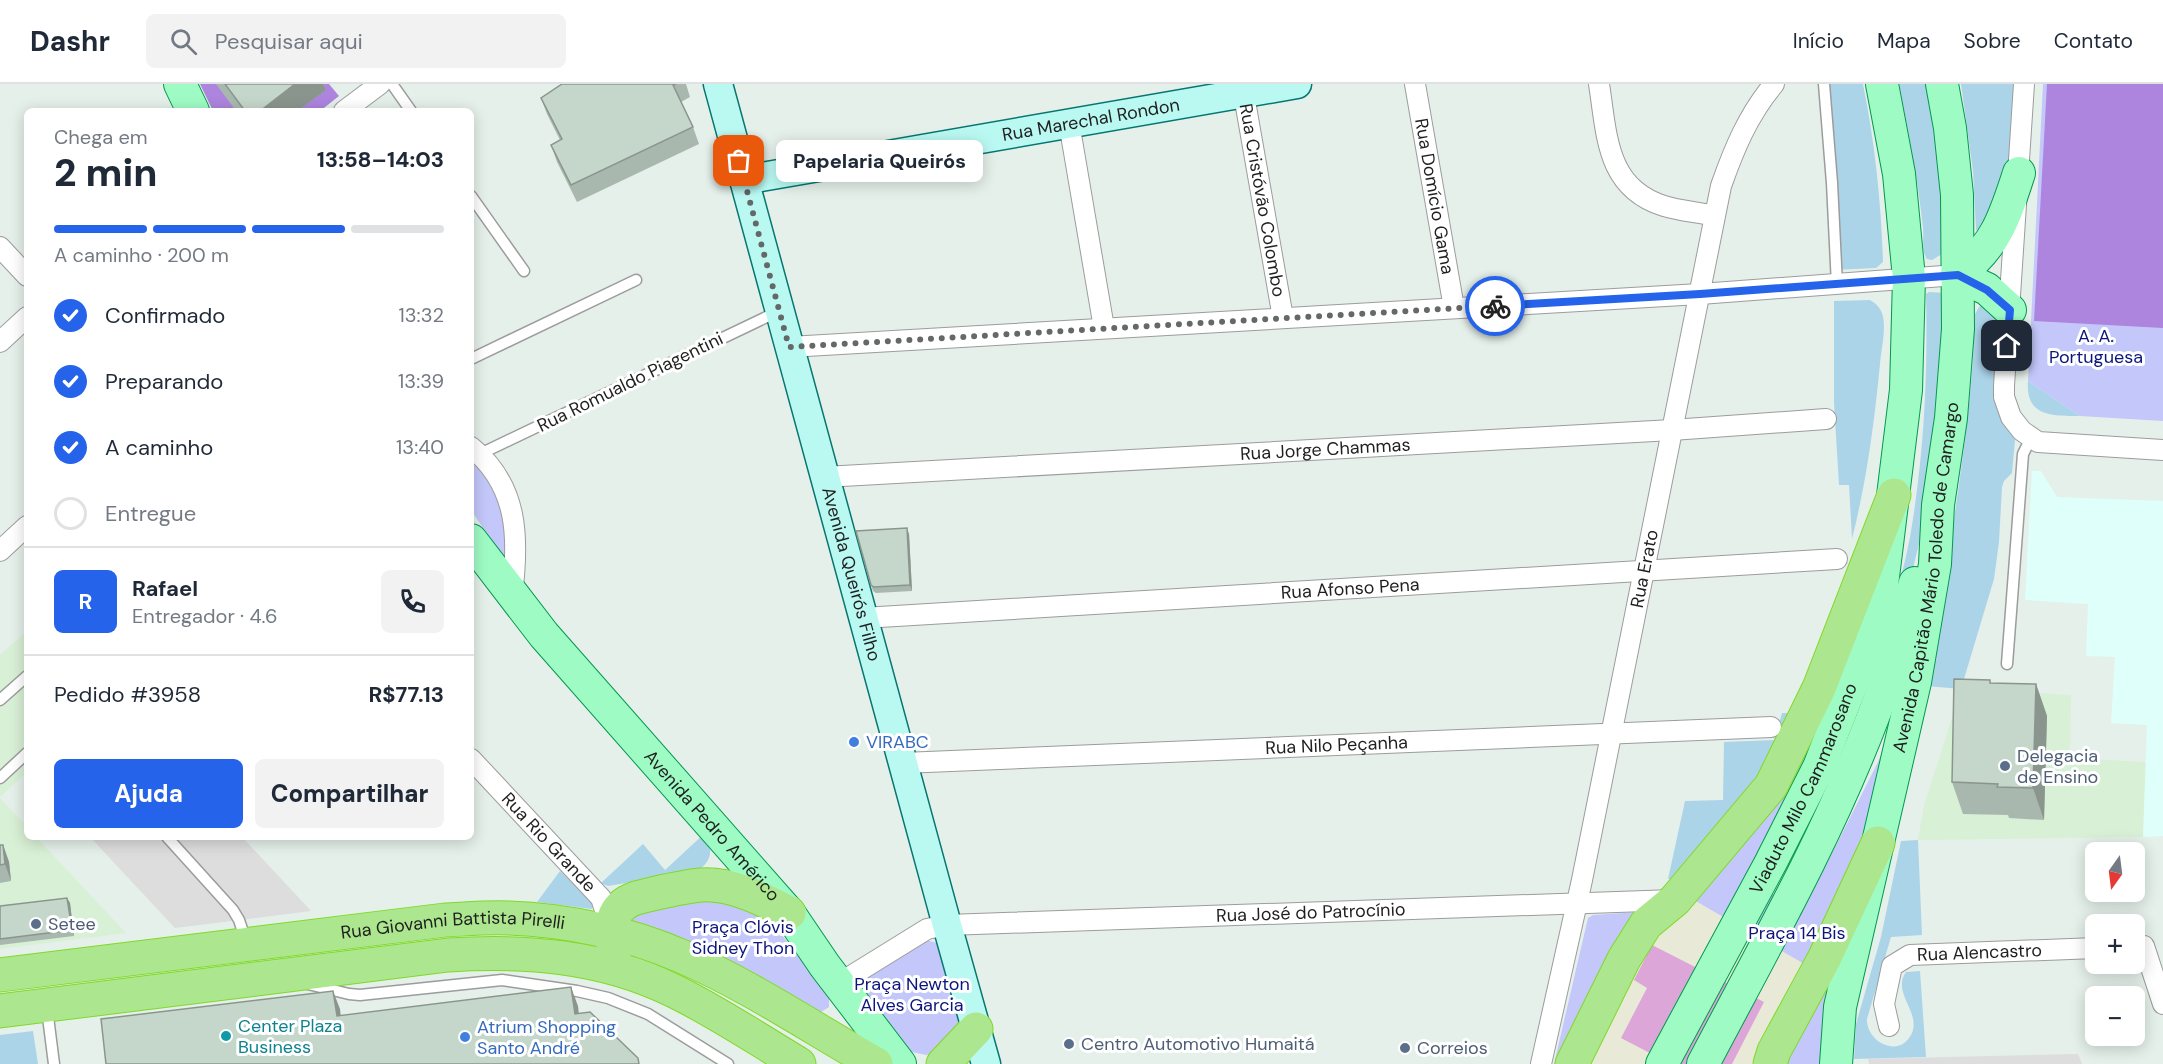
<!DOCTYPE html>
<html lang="pt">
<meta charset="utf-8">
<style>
:root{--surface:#fff;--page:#f2f2f3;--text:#1f2937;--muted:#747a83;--line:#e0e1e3;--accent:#2563eb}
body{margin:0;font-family:"DM Sans",sans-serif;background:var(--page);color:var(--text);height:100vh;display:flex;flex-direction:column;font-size:22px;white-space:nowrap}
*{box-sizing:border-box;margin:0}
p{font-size:20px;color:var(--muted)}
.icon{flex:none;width:33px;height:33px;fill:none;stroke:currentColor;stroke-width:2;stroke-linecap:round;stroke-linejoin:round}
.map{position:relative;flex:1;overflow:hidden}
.side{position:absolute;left:24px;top:24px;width:450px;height:732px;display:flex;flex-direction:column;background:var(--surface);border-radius:9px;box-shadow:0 3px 15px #0003}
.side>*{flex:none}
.needle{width:39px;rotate:194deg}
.fabs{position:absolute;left:2085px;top:758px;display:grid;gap:12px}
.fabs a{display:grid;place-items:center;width:60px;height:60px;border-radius:9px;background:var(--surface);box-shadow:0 3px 15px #0003;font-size:30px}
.pin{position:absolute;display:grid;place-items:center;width:51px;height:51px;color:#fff;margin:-26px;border-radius:12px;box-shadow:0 3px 9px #0006}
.courier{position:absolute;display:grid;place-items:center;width:60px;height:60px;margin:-30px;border:4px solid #2563eb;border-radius:50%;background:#fff;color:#222;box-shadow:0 2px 8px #0007}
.bubble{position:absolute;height:42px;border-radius:9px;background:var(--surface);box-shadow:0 3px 15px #0003;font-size:20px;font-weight:800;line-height:42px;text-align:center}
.summary em{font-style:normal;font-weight:800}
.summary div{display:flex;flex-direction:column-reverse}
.summary{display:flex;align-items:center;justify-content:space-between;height:102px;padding:0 30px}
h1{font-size:39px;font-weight:800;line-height:45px}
.bar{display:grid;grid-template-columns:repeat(4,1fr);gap:9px 6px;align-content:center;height:72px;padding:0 30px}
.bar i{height:8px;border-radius:4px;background:var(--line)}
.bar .selected{background:var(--accent)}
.bar p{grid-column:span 4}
.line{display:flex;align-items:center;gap:15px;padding:0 30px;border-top:2px solid var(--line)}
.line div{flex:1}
.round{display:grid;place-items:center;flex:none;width:63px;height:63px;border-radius:9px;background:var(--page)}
ol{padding:0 30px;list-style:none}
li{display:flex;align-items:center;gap:18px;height:66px}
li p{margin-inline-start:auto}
li .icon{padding:6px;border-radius:50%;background:var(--accent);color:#fff;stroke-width:4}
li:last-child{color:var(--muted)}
li i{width:33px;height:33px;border:3px solid var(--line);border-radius:50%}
.cta{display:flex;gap:12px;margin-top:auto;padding:12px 30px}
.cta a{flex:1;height:69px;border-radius:9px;background:var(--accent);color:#fff;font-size:24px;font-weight:800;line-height:69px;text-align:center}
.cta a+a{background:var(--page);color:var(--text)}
header{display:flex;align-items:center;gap:36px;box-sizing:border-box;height:84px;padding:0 30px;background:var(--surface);border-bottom:2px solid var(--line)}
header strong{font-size:28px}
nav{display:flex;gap:33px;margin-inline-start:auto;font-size:21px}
.search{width:420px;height:54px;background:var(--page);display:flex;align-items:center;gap:15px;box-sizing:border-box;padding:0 21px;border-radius:9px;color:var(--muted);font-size:22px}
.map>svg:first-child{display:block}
.residential{fill:#dcdddc}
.commercial{fill:#d8f0d5}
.industrial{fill:#e8e9d7}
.education{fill:#dffffa}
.grass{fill:#acd4e9}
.park{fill:#c3c7f9}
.pitch{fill:#ad84de}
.water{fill:#dda6d9}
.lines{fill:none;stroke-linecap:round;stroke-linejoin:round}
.lane-casing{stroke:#9c9c9c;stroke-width:13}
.street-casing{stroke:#9c9c9c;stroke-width:22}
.secondary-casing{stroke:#067670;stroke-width:31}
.primary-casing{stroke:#02984e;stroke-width:34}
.highway-casing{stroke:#80d927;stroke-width:35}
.lane{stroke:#fff;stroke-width:10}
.street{stroke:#fff;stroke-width:20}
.secondary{stroke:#baf9f2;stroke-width:28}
.primary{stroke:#9ffbc4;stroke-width:32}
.highway{stroke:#ace68e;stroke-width:33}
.wall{fill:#a9b8ae}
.shaded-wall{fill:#8a968d}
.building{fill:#c5d6ca;stroke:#8a968d;stroke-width:1.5}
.done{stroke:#646866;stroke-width:6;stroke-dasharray:0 10.8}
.route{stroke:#2563eb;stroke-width:8}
.shop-dot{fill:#3f7fe0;stroke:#fff;stroke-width:2}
.service-dot{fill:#5c6f8a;stroke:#fff;stroke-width:2}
.culture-dot{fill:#0f9aa8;stroke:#fff;stroke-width:2}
.labels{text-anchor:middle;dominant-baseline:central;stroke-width:6;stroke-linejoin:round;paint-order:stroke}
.street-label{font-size:18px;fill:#1f1f1f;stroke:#fff}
.park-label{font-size:18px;fill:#0d157d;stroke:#fff}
.shop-label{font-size:18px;fill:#366cbe;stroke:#fff;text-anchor:start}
.service-label{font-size:18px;fill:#4e5e75;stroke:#fff;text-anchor:start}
.culture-label{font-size:18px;fill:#0d838f;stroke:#fff;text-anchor:start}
</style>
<header>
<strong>Dashr</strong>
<div class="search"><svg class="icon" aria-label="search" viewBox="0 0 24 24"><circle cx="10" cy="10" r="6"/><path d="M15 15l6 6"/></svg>Pesquisar aqui</div>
<nav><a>Início</a><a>Mapa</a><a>Sobre</a><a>Contato</a></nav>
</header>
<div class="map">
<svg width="2163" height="980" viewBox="0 0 2163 980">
<rect width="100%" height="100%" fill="#e5f0ea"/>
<g class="residential">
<path d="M90 753H242L311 827 175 844Z"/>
<path d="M2078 970 2082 980H1869L1868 975Z"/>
</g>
<g class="commercial">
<path d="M27 547V688L0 713V571Z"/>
<path d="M1961 605 2071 611 2070 674 2146 678 2143 753 1918 756 1924 722Z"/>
<path d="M0 714 27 743V753H36L126 849 0 865Z"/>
</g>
<path class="industrial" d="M1694 816 1806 881 1751 980H1586L1639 868Z"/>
<path class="education" d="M2032 387H2041L2057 413 2163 417V752L2143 753 2147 641 2111 639 2115 573 2086 572 2088 520 2025 516Z"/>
<g class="grass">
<path d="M1821 0H1863C1875 59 1881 118 1883 178L1876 184 1832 186Z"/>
<path d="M1899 0H1932L1940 50 1942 170 1932 176 1927 175C1921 167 1924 153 1923 144 1918 95 1908 48 1899 0Z"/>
<path d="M1961 0H2017L2011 90 1978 148 1976 145 1973 87Z"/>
<path d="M1929 208 1947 209 1927 426 1910 497 1865 612C1881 559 1900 506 1910 453 1924 372 1928 292 1926 210Z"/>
<path d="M1870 216C1875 219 1879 222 1882 229 1887 244 1881 265 1880 280 1874 341 1867 395 1852 455L1849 401H1839L1834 319V217Z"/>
<path d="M1984 220 1999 229 2004 337 2015 356 2012 389 2004 397 2002 403 1999 458 1994 495 1961 605 1926 602C1937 551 1944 500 1952 448 1963 375 1973 305 1975 230L1979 223Z"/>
<path d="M2028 297 2080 332C2053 332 2025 333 2028 297Z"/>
<path d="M1782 629H1797L1772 676 1682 794 1668 795 1685 717 1723 716 1724 658 1774 656Z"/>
<path d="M705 749C713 765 713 777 697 787L608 802 601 799 643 760 665 786Z"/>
<path d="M1918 756 1922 851 1891 853 1867 935C1866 957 1896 973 1909 954 1926 931 1890 910 1906 888L1920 887 1926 973 1854 975 1856 940 1881 853 1901 757Z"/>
<path d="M560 787 594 820 592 825 537 818Z"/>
<path d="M33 947 38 980H0V951Z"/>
</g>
<g class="park">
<path d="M2043 0H2163V337L2080 332 2028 297Z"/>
<path d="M471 377C500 408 504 430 507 471H501L471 426Z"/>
<path d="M1836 614 1747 796 1803 827 1878 678 1897 630 1865 769 1806 881 1694 816 1804 666Z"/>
<path d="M704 817 735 819 772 838 829 913V923L821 928 633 837V834C653 820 681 820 704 817Z"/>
<path d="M1638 828 1561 980H1554L1588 834 1593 831Z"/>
<path d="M926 856 937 859 959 935 958 945 938 969 926 971 907 967 861 902 865 894Z"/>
<path d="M1837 879 1826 980H1786Z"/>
</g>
<g class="pitch">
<path d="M200 0H329L339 12 320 27H213Z"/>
<path d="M2047 0H2163V244L2034 237Z"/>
</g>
<path class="water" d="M1652 861 1764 918 1732 980H1671L1621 954 1647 904 1634 896Z"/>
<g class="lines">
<defs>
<g id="lane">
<path d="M392 0 411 27"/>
<path d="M1824 0 1832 99 1837 201"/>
<path d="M471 112 524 187"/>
<path d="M471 275 636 196"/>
<path d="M480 370 779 227"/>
<path d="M2007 580 2023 370 2031 354"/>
<path d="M0 616 27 592"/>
<path d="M0 694 27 669"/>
<path d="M167 753 233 826 239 836 246 857"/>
<path d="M308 900 349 910 360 911 502 896 577 907 608 914 648 930 728 980"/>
<path d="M47 925 54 980"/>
</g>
<g id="street">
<path id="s1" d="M1242 0 1283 234"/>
<path id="s2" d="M1415 0 1454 224"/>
<path d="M1599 0C1607 51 1606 104 1664 122 1680 127 1698 128 1714 132"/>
<path d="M2024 0 2004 302V313L2011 333 2022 347 2038 358 2163 366"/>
<path d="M344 27 380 0"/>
<path d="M1069 39 1104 244"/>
<path d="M0 163 27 192"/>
<path d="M0 258 27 233"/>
<path d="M789 263 1700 210 1957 191"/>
<path d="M471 363C519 402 519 455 512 511"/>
<path id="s3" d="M824 393 1672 346 1826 335"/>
<path d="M0 467 27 442"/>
<path id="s4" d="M863 534 1837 475"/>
<path id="s5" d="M471 675 601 814 611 844"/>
<path id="s6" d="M903 679 1771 643"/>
<path d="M2144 862 2163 920"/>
<path id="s7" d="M838 900 927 845 947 841 1674 816"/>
<path id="s8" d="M1889 942 1884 920 1892 882 1910 871 2096 864"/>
<path id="s9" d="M1541 980 1582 796 1721 102C1734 65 1748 31 1774 0"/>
</g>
<g id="secondary">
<path id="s10" d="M718 0 947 841 986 980"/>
<path id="s11" d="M744 96 1297 0"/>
</g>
<g id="primary">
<path d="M180 0 193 27"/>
<path d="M1957 191C1996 163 2005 132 2019 89"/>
<path d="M1957 191 1987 205 2010 226"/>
<path id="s12" d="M471 456 544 551 789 829 825 882 900 980"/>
<path id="s13" d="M1662 980 1771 778 1819 683 1863 571 1882 501 1906 306 1909 194 1899 90 1882 0"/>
<path d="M1703 980C1763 866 1827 754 1873 633 1890 590 1902 544 1915 499"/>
<path id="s14" d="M1836 980 1840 923 1915 598 1935 480 1938 421 1951 334 1958 245 1957 111 1950 44 1942 0"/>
</g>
<g id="highway">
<path d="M614 871C612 845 607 824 636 814 657 809 679 803 701 801 731 799 763 815 789 829"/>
<path id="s15" d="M0 891 445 836C466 835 488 833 509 834 567 836 628 849 681 872 749 901 812 944 876 980"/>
<path d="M0 927 448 871C525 866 602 872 672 906 716 927 757 955 799 980"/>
<path d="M943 980 976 945"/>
<path d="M1572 980 1624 875 1646 840 1675 816 1771 702 1819 604 1894 411"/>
<path d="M1770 980 1774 967 1824 875 1878 759"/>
</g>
</defs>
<use href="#lane" class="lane-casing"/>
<use href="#street" class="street-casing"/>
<use href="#secondary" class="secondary-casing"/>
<use href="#primary" class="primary-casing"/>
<use href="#highway" class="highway-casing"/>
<use href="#lane" class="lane"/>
<use href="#street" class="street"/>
<use href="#secondary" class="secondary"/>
<use href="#primary" class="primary"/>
<use href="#highway" class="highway"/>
</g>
<g class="wall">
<path d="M216 0H323L326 6 297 27H236Z"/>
<path d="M562 0H686L690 13 681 18 693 43 699 60 577 118 557 78 551 61 560 56 547 30 541 14Z"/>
<path d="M909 450 912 507 876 509 873 507 871 501Z"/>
<path d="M1991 599 2036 600 2047 632 2044 736 2009 734 2008 731 1963 730 1952 698Z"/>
<path d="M0 761H3L9 778 11 797 0 799Z"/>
<path d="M67 814 70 819 74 852 0 861V822Z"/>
</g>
<g class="shaded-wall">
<path d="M295 0H323L326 6 297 27H260Z"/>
<path d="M907 444 909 450 912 507 910 501Z"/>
<path d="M2036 600 2047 632 2044 736 2033 704Z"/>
<path d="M3 761 9 778 11 797 5 780Z"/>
<path d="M67 814 70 819 74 852 72 846Z"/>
<path d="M571 903 578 922 581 949 575 930Z"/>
<path d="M333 907 340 925 343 951 337 932Z"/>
</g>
<g class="building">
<path d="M225 0H295L260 27H245Z"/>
<path d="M562 0H676L673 1 693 43 571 101 551 61 562 55 541 14Z"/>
<path d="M907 444 910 501 874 503 871 501 856 447Z"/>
<path d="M1954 595 1990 596V599L2036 600 2033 704 1997 703 1998 700 1952 698Z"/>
<path d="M0 761H3L5 780 0 781Z"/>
<path d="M67 814 72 846 0 855V822Z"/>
<path d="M571 903 575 930 590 928 638 974 639 980H106L101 935 333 907 337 932Z"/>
</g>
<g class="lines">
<path class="done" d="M739 77 789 263 1495 222"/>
<path class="route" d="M1495 222 1700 210 1958 191 1987 206 2010 226 2007 262"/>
</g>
<g class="shop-dot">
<circle cx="854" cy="658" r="6"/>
<circle cx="465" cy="953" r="6"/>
</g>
<g class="service-dot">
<circle cx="2005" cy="682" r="6"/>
<circle cx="36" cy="840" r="6"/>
<circle cx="1069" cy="960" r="6"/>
<circle cx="1405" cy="964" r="6"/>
</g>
<circle class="culture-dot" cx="226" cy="952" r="6"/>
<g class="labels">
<g class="street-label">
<text stroke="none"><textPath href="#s11" startOffset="352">Rua Marechal Rondon</textPath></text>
<text stroke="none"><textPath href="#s2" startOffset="114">Rua Domício Gama</textPath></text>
<text stroke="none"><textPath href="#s1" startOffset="118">Rua Cristóvão Colombo</textPath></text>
<text transform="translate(630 298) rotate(-26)">Rua Romualdo Piagentini</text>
<text stroke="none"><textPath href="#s3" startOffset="502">Rua Jorge Chammas</textPath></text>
<text stroke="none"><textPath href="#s9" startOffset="506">Rua Erato</textPath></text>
<text stroke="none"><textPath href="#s10" startOffset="508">Avenida Queirós Filho</textPath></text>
<text stroke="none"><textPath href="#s14" startOffset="496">Avenida Capitão Mário Toledo de Camargo</textPath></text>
<text stroke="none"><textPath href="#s4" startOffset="488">Rua Afonso Pena</textPath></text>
<text stroke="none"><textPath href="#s6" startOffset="434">Rua Nilo Peçanha</textPath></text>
<text stroke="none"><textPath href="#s13" startOffset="310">Viaduto Milo Cammarosano</textPath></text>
<text stroke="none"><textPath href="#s12" startOffset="374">Avenida Pedro Américo</textPath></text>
<text stroke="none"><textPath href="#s5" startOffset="114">Rua Rio Grande</textPath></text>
<text stroke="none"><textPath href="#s7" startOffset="489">Rua José do Patrocínio</textPath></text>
<text stroke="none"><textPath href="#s15" startOffset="456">Rua Giovanni Battista Pirelli</textPath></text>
<text stroke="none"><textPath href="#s8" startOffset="152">Rua Alencastro</textPath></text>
</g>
<g class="park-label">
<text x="2096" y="252">A. A.<tspan x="2096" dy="21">Portuguesa</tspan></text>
<text x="743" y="843">Praça Clóvis<tspan x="743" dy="21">Sidney Thon</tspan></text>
<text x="1797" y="849">Praça 14 Bis</text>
<text x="912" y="900">Praça Newton<tspan x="912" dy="21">Alves Garcia</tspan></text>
</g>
<g class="shop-label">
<text x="866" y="658">VIRABC</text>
<text x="477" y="943">Atrium Shopping<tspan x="477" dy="21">Santo André</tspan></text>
</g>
<g class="service-label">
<text x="2017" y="672">Delegacia<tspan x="2017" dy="21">de Ensino</tspan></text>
<text x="48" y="840">Setee</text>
<text x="1081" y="960">Centro Automotivo Humaitá</text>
<text x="1417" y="964">Correios</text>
</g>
<g class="culture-label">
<text x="238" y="942">Center Plaza<tspan x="238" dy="21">Business</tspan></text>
</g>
</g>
</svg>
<div class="fabs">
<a><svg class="needle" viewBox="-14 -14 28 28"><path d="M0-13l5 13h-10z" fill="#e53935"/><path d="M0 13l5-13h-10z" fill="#747a83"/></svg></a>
<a>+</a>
<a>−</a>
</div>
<div class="pin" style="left:739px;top:77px;background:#ea580c"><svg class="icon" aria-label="bag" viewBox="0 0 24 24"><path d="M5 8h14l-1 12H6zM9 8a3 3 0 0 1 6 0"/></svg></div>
<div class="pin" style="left:2007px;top:262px;background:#1f2937"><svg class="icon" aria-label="home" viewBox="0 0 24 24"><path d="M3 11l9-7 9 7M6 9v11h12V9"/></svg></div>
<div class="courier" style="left:1495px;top:222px"><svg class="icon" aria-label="bike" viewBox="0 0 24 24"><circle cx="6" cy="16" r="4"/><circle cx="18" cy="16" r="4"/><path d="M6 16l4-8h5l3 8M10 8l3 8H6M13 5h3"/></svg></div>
<div class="bubble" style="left:776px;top:56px;width:207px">Papelaria Queirós</div>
<section class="side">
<div class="summary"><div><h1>2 min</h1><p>Chega em</p></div><em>13:58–14:03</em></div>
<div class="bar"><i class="selected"></i><i class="selected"></i><i class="selected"></i><i></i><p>A caminho · 200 m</p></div>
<ol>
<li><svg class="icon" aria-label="check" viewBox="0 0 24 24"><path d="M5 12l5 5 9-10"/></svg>Confirmado<p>13:32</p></li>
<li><svg class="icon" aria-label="check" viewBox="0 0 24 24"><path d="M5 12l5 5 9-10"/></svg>Preparando<p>13:39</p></li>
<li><svg class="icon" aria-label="check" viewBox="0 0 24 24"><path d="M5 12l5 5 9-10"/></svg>A caminho<p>13:40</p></li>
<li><i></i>Entregue</li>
</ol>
<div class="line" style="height:108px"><b class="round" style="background:var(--accent);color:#fff">R</b><div><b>Rafael</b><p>Entregador · 4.6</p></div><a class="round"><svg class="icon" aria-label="phone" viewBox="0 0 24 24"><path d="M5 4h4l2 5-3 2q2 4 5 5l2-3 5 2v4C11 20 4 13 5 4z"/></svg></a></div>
<div class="line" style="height:78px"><div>Pedido #3958</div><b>R$77.13</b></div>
<div class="cta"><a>Ajuda</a><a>Compartilhar</a></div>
</section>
</div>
